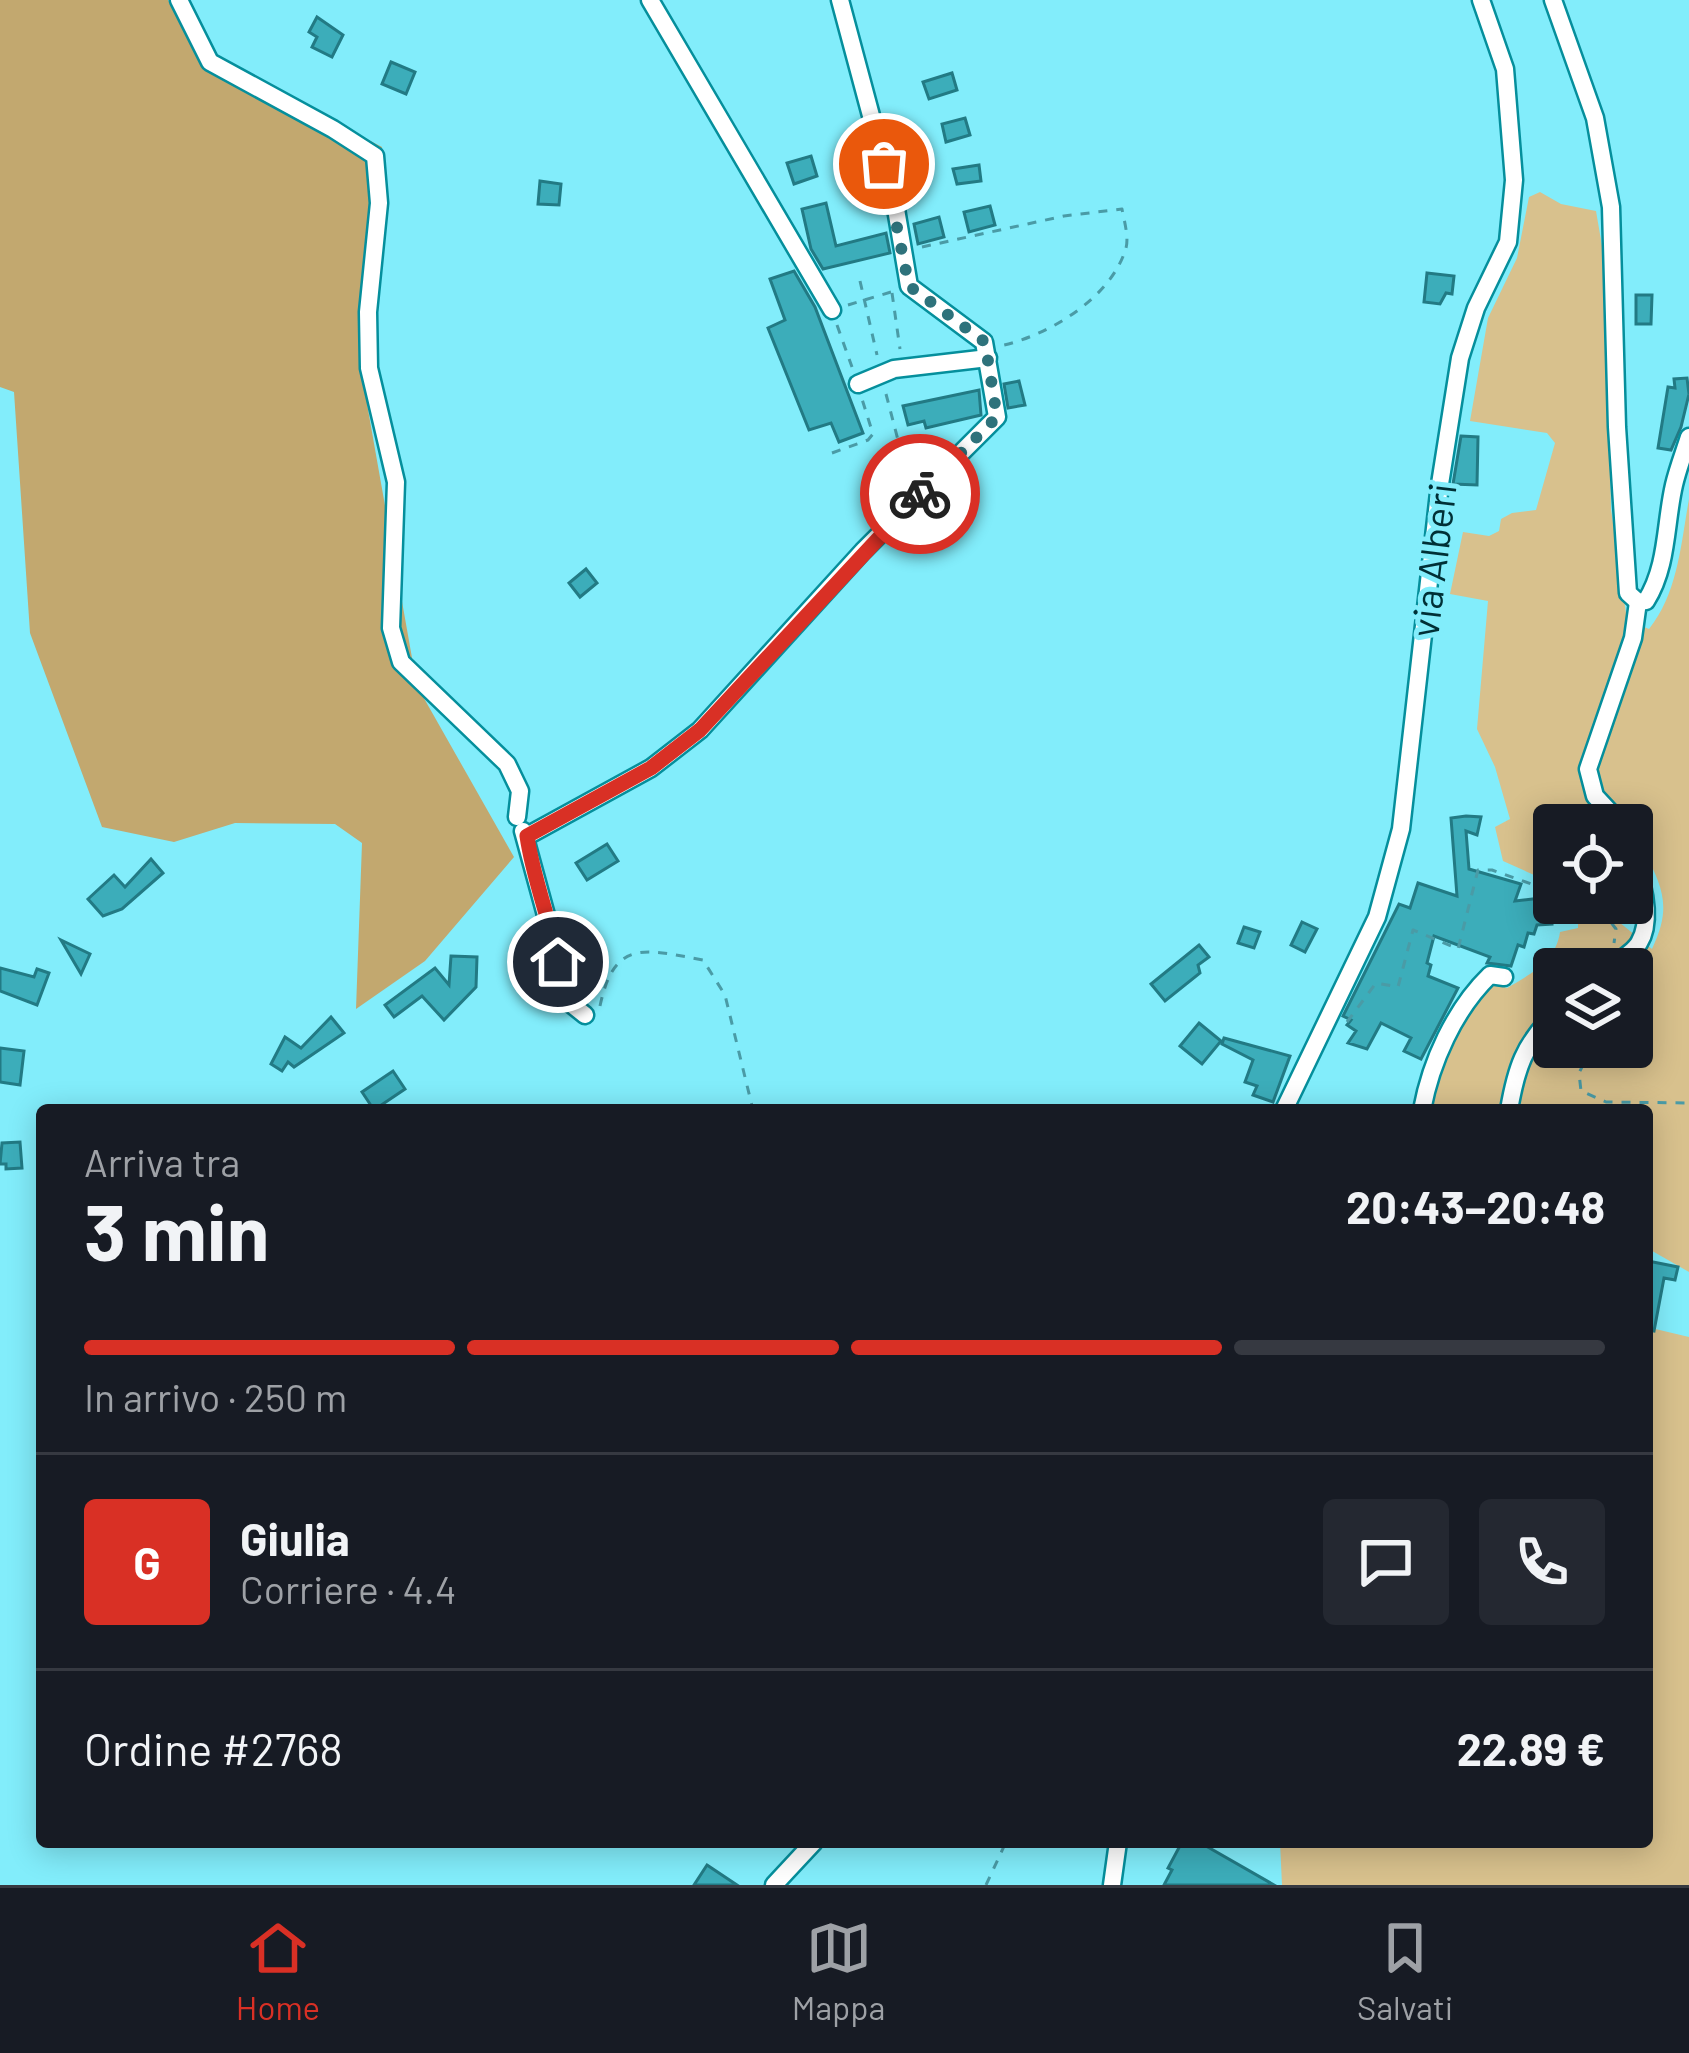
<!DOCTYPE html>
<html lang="it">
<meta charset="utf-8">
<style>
:root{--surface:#171b24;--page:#242831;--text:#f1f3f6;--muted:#9ea1a6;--line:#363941;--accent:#d93025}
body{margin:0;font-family:Barlow,sans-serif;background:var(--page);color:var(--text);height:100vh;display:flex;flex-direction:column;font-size:45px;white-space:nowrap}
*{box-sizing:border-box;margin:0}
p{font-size:39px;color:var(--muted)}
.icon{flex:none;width:66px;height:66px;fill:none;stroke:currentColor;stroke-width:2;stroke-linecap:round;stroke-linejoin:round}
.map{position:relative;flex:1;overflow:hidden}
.details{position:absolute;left:36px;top:1104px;width:1617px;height:744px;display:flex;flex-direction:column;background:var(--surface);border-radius:12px;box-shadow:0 6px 30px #0003}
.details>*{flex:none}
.controls{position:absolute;left:1533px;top:804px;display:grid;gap:24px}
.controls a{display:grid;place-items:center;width:120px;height:120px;border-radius:12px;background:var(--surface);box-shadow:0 6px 30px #0003;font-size:60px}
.pin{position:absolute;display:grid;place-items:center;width:102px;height:102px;color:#fff;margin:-51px;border:6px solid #fff;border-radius:50%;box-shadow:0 3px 12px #0007}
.courier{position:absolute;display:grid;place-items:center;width:120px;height:120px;margin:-60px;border:9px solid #d93025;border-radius:50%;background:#fff;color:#222;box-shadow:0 3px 15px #0007}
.head em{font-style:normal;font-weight:700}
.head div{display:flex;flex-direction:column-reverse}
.head{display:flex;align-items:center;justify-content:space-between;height:204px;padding:0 48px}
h1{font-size:78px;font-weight:700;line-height:90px}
.bar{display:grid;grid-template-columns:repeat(4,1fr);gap:18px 12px;align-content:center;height:144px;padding:0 48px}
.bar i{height:15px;border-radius:9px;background:var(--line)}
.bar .current{background:var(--accent)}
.bar p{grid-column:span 4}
.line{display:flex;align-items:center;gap:30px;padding:0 48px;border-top:3px solid var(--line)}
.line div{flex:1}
.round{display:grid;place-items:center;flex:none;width:126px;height:126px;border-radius:12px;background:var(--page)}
.dock{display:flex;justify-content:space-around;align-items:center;height:168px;border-top:3px solid var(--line);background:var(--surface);font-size:33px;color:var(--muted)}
.dock a{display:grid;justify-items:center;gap:6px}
.dock .current{color:var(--accent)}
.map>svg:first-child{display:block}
.green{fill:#d8c18d;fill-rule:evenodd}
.forest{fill:#c2a86f}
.building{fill:#3cadba;stroke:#227a84;stroke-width:3}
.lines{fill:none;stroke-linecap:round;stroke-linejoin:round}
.minor-casing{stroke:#058f9c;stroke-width:21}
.path{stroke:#4a9ba6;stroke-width:3;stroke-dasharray:9 9;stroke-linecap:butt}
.minor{stroke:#fff;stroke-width:16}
.done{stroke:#2e727b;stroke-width:12;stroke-dasharray:0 21.6}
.route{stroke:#d93025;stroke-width:15}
.labels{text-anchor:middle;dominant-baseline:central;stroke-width:10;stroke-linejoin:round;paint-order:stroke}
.street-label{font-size:39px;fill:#003036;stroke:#82edfb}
</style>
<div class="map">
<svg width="1689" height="1885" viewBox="0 0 1689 1885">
<rect width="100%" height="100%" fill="#82edfb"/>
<g class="green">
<path d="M1540 192 1561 204 1596 211 1606 269 1611 509 1627 620 1649 629C1678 593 1681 543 1689 499V1272L1647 1248V1110H1427L1449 1045 1490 981 1507 988C1531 974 1556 961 1560 932L1578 928V908L1597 904 1652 949C1672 907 1663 889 1644 850H1632V825H1554V884L1503 861 1495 827 1510 819 1495 767 1477 729 1488 601 1450 594 1463 532 1489 536 1499 531 1501 519 1512 513 1536 510 1555 443 1547 433 1470 421 1488 318 1517 258 1529 197ZM1554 969H1632V1047H1554Z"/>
<path d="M1647 1327 1689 1337V1885H1282L1280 1842H1647Z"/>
</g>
<path class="forest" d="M0 0H168L197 51 382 147 367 404 417 686 514 857 425 961 356 1009 362 843 335 824 235 823 174 842 102 827 30 633 14 392 0 387Z"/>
<g class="building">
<path d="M317 17 343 35 332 57 312 47 317 37 309 32Z"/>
<path d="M391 62 415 72 406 94 382 84Z"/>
<path d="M952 73 957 90 929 99 923 82Z"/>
<path d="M965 118 970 135 946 142 942 124Z"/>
<path d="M908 133 913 149 895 154 890 137Z"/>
<path d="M861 143 867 161 843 168 838 150Z"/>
<path d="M811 156 817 176 794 184 787 163Z"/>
<path d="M979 165 981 181 957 184 953 169Z"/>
<path d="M540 181 561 184 559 205 538 204Z"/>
<path d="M826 203 836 246 886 233 890 253 823 269 811 249 802 209Z"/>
<path d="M990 206 995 225 969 232 964 212Z"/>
<path d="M939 217 944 237 918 244 914 224Z"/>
<path d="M794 271 815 307 863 433 839 442 831 423 809 430 768 328 785 320 770 279Z"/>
<path d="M1427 273 1454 276 1452 294 1446 293 1440 304 1424 302Z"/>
<path d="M1636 295H1652L1651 324H1636Z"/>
<path d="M1687 378 1689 394 1681 427 1671 450 1658 448 1668 387 1675 388 1674 379Z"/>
<path d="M1019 381 1025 405 1008 408 1004 384Z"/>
<path d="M979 390 981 415 926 428 924 421 908 425 903 406Z"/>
<path d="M1461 436 1478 437 1477 485 1453 484Z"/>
<path d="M586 569 597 583 580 597 569 583Z"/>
<path d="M1466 816 1481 817 1477 835 1466 831 1469 869 1521 884 1515 901 1550 897 1552 924 1537 925 1534 934 1528 933 1524 947 1518 945 1511 966 1487 963 1490 957 1434 936 1427 963 1431 965 1428 976 1458 988 1421 1059 1404 1051 1411 1038 1381 1023 1367 1049 1348 1043 1356 1031 1347 1025 1351 1020 1343 1016 1399 904 1410 908 1418 883 1457 896 1451 818Z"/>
<path d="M607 844 618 861 587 880 576 863Z"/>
<path d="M151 859 163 873 122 909 103 916 88 899 114 875 125 887Z"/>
<path d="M1302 922 1317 929 1305 952 1291 945Z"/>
<path d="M1244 927 1260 932 1254 948 1238 943Z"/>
<path d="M61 940 90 954 81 974Z"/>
<path d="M1199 945 1209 957 1198 965 1200 973 1165 1001 1151 984Z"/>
<path d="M451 956 477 957 476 987 444 1020 422 996 394 1017 385 1005 435 968 449 985Z"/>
<path d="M0 968 34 977 37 969 49 973 37 1005 0 991Z"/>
<path d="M331 1017 344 1033 294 1067 288 1062 282 1071 271 1064 285 1037 301 1048Z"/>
<path d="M1199 1023 1221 1041 1202 1064 1180 1046Z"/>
<path d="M1224 1038 1290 1056 1273 1102 1253 1095 1257 1086 1245 1082 1253 1060 1222 1044Z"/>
<path d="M0 1048 24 1051 20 1085 0 1082Z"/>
<path d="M393 1071 405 1089 374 1110 362 1092Z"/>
<path d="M20 1142 22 1168 6 1169V1164H0L2 1143Z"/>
<path d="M1648 1261 1678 1267 1675 1280 1664 1278 1654 1331 1647 1330Z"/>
<path d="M1182 1842H1199L1274 1885H1164L1172 1870 1168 1868Z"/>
<path d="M707 1865 737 1885H694Z"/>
</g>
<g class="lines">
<defs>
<g id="minor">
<path d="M179 0 210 62 333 129 375 156 379 203 368 312 369 368 396 482 391 628 401 662 507 764 520 791 517 817"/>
<path d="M650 0 832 310"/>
<path d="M1553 0 1595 118 1611 207 1617 427 1628 593 1638 602"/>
<path d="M858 384 894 369 988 358"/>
<path d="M1622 825 1595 796 1588 769 1633 638 1638 602 1646 601C1668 566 1665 524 1674 485 1678 468 1684 453 1689 437"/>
<path d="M523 831 570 1003 585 1015"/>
<path d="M527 836 651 768 700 730 863 551 997 417 984 342 909 286 896 209 840 0"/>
<path d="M1608 969C1617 962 1633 953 1639 943 1654 919 1641 877 1632 853"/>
<path d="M1284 1110 1377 917 1401 829 1440 484 1460 358 1476 308 1508 242 1514 180 1505 69 1481 0"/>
<path d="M1422 1110C1431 1062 1454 1010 1490 975L1504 977"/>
<path d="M1509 1110C1516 1069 1524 1044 1554 1015"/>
<path d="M774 1885 814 1842"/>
<path d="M1112 1885 1118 1842"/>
</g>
</defs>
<use href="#minor" class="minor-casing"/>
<g class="path">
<path d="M922 247 1064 216 1122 209C1124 220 1129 237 1126 248 1111 299 1047 336 1000 346"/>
<path d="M860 281 877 355"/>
<path d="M892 293 900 349"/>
<path d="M848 305 891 292"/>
<path d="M837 325 852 367"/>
<path d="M886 394 909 482"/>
<path d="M832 453 868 440 873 434 862 399"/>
<path d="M1582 903 1603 912 1616 929 1614 943"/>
<path d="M600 1006C614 939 644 949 703 960L725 995 753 1110"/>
<path d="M1347 1022 1376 983 1398 987 1413 930 1458 949 1478 870H1492L1554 892"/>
<path d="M1592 1047 1579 1073 1581 1091 1606 1102 1689 1103"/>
<path d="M986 1885 1006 1842"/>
</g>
<use href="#minor" class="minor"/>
</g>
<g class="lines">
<path class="done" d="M884 164 909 286 985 342 997 417 920 494"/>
<path class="route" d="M558 962C550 919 533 879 527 836L651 768 700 730 920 494"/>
</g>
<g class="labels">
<g class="street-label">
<text transform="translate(1432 560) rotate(-83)">via Alberi</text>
</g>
</g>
</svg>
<div class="controls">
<a><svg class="icon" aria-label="locate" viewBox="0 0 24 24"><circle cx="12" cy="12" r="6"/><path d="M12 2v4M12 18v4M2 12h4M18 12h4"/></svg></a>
<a><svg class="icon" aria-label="layers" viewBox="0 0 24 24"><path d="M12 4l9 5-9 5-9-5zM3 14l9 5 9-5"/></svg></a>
</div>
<div class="pin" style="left:884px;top:164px;background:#ea580c"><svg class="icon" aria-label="bag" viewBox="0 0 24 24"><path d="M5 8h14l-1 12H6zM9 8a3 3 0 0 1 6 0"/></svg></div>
<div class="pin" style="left:558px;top:962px;background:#1f2937"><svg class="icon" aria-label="home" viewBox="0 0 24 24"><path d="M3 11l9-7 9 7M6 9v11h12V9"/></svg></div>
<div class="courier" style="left:920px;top:494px"><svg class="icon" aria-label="bike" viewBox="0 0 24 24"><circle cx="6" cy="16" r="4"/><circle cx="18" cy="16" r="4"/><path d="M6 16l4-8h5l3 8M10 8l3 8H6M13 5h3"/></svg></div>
<section class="details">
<div class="head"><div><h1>3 min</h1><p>Arriva tra</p></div><em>20:43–20:48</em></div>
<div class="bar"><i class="current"></i><i class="current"></i><i class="current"></i><i></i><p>In arrivo · 250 m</p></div>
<div class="line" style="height:216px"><b class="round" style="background:var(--accent);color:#fff">G</b><div><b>Giulia</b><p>Corriere · 4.4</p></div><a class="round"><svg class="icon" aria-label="chat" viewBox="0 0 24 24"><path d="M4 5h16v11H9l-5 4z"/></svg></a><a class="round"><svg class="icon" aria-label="phone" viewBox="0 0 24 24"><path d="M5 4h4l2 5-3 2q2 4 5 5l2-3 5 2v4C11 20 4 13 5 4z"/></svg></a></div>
<div class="line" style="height:156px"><div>Ordine #2768</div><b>22.89 €</b></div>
</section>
</div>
<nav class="dock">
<a class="current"><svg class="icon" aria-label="home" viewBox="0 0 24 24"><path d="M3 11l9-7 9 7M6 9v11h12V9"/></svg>Home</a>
<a><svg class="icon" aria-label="map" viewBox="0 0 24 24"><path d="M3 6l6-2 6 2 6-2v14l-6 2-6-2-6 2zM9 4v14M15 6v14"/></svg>Mappa</a>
<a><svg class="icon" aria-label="saved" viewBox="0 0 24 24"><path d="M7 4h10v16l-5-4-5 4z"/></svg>Salvati</a>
</nav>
